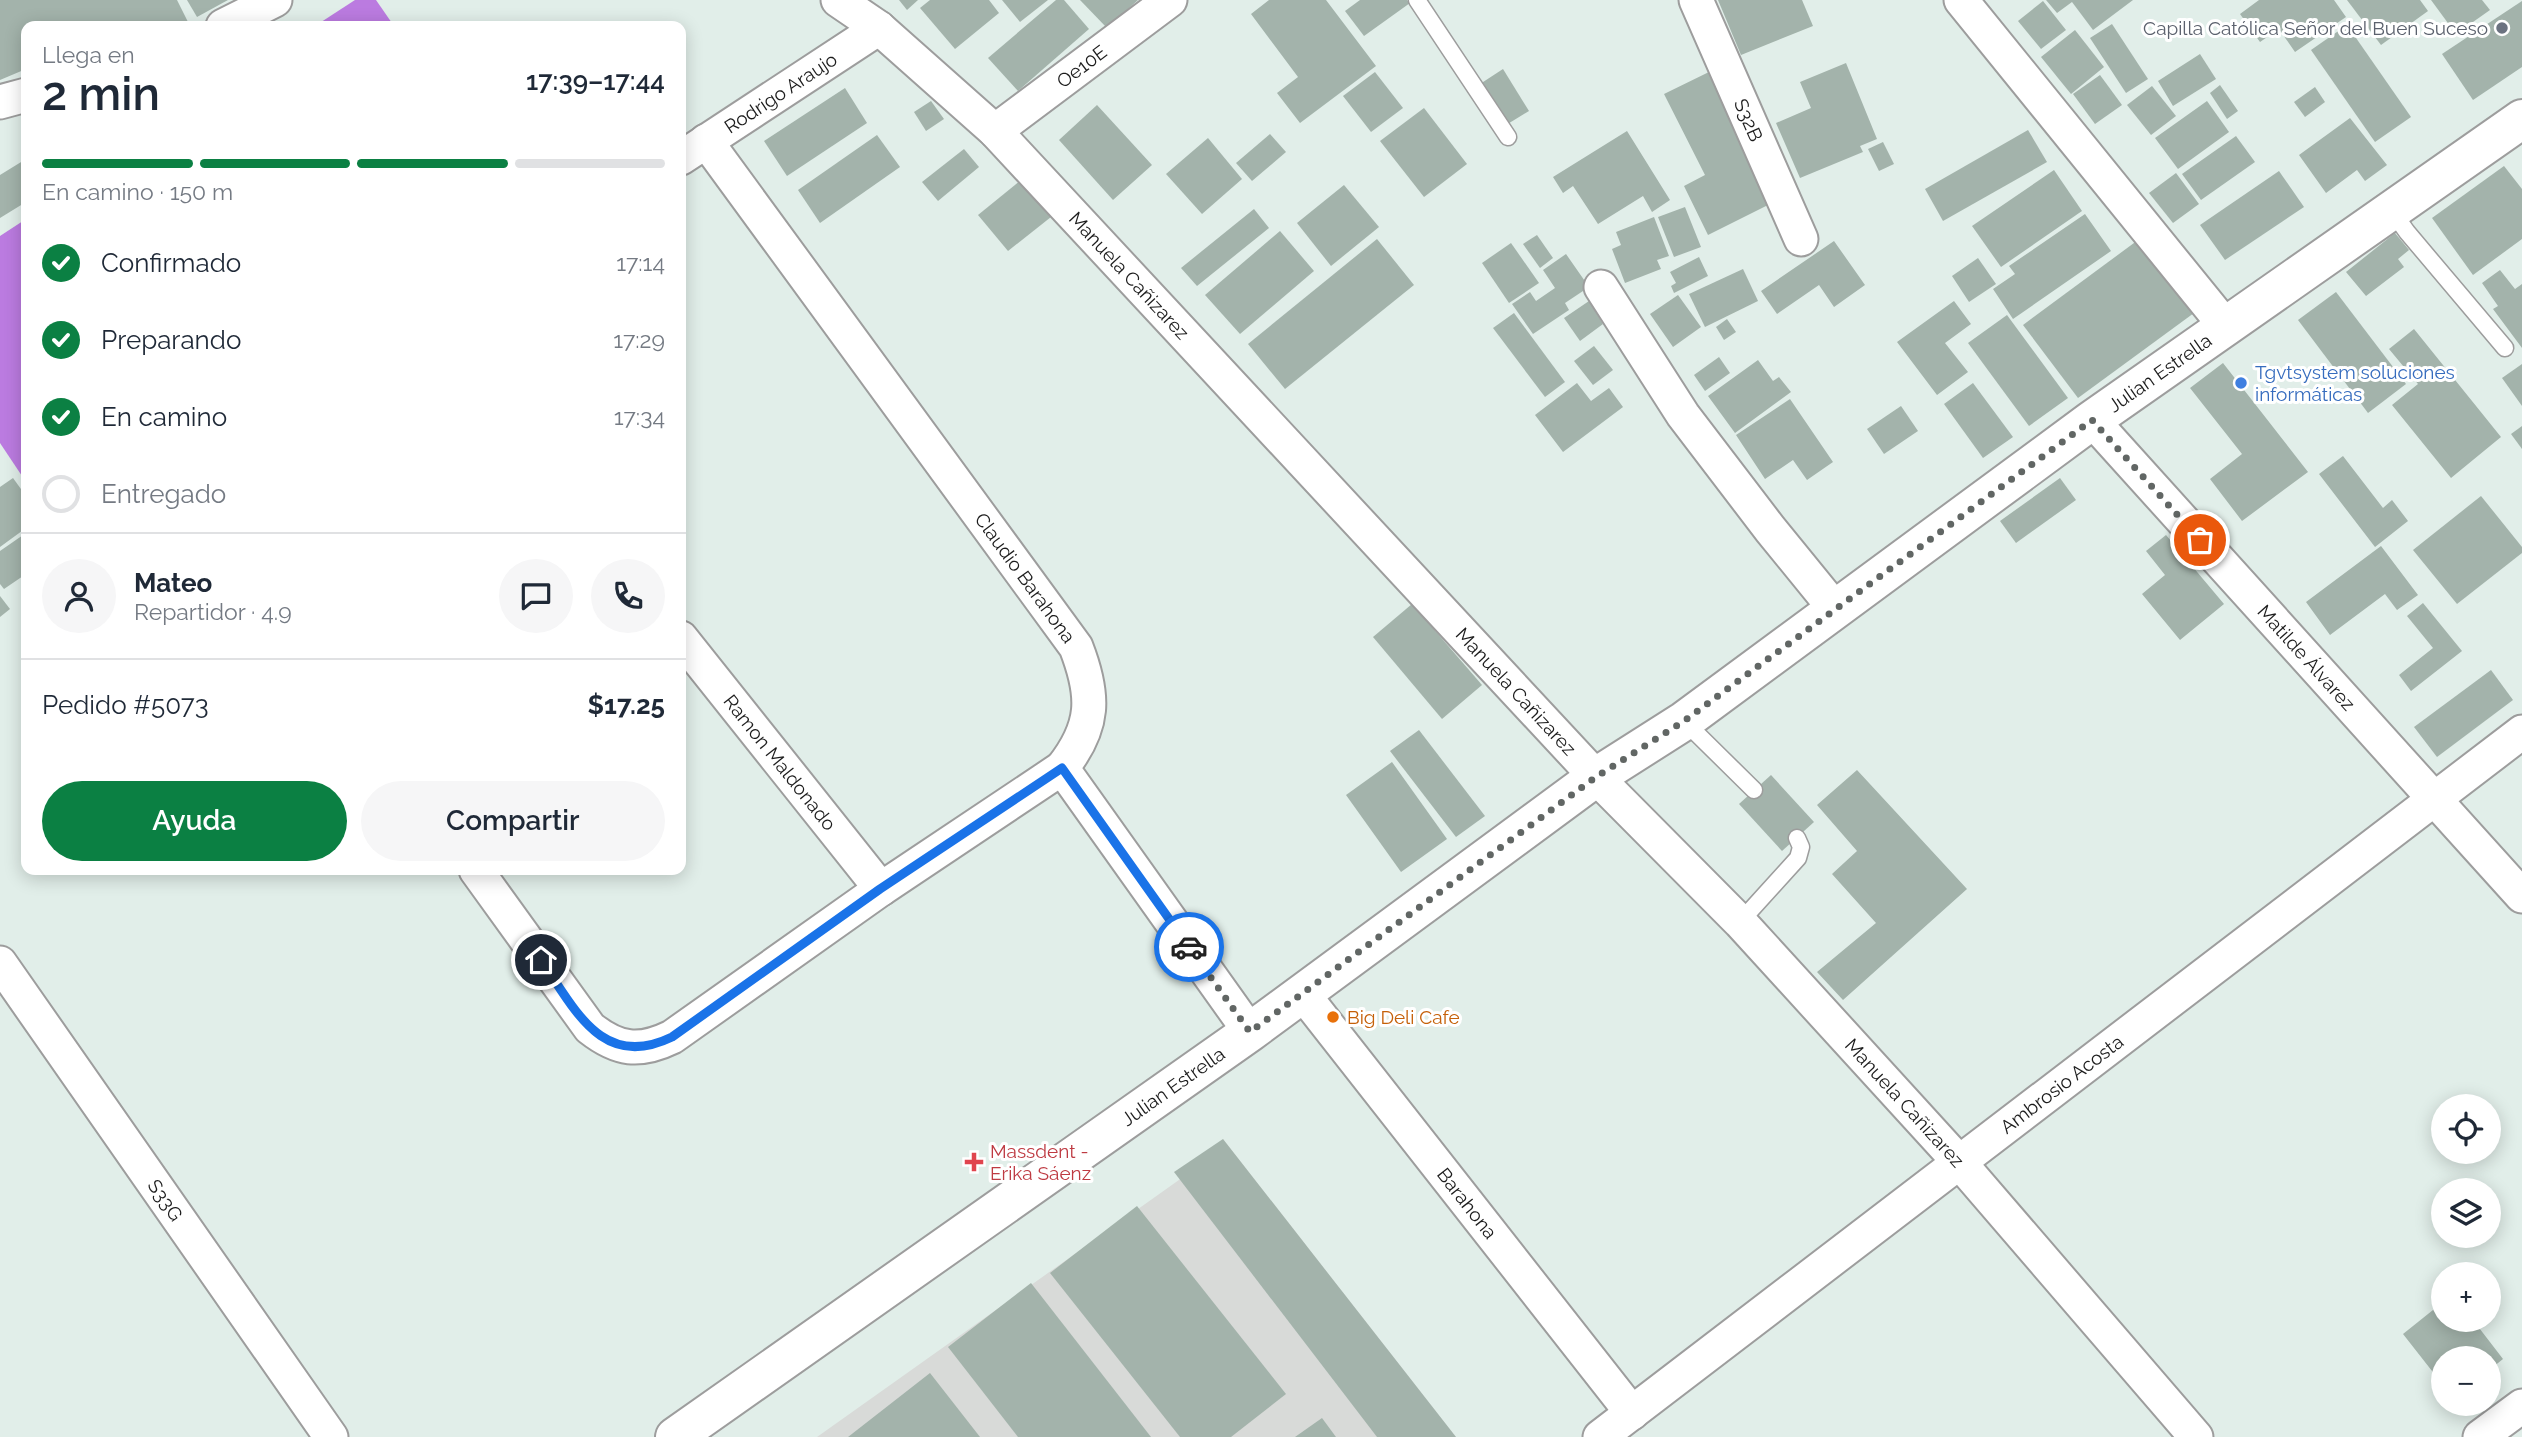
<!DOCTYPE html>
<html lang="es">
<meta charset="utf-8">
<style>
:root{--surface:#fff;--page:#f6f6f7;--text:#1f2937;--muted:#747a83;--line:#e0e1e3;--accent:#0b8043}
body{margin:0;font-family:Raleway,sans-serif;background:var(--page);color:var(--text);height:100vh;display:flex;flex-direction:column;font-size:26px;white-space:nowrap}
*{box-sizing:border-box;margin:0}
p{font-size:23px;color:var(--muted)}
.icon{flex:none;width:38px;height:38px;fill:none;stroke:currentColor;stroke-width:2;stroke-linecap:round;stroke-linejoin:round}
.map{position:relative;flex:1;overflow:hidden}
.side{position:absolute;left:21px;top:21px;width:665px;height:854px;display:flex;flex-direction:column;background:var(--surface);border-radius:14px;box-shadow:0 4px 18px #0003}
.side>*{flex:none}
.buttons{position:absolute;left:2431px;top:1094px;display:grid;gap:14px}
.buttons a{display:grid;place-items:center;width:70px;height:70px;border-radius:50%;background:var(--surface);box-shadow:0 4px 18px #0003;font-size:35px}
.pin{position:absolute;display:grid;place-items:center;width:60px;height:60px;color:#fff;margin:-30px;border:4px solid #fff;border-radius:50%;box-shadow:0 2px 7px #0007}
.courier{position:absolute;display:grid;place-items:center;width:70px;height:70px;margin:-35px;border:5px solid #1a73e8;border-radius:50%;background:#fff;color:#222;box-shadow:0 2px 9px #0007}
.head em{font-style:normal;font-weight:600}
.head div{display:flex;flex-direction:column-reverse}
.head{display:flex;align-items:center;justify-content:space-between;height:119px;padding:0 21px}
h1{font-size:46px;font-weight:600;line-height:52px}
.bar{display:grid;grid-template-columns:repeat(4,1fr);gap:10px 7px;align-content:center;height:84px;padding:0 21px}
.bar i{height:9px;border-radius:5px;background:var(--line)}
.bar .current{background:var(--accent)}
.bar p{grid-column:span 4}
.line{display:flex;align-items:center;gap:18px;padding:0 21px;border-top:2px solid var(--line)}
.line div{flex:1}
.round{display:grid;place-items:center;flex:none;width:74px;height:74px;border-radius:37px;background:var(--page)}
ol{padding:0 21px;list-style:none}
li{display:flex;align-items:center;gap:21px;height:77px}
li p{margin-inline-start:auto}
li .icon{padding:7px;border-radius:50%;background:var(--accent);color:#fff;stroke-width:4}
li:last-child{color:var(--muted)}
li i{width:38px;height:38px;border:4px solid var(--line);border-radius:50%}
.button{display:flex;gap:14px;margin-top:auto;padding:14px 21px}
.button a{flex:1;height:80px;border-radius:42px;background:var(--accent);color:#fff;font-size:28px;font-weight:600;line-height:80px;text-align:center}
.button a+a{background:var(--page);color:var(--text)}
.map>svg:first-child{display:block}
.residential{fill:#d8dad8}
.pitch{fill:#bb7be0}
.building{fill:#a3b3ab}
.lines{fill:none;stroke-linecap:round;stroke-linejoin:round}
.service-casing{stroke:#9d9d9d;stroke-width:19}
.minor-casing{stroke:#9d9d9d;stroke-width:37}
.tertiary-casing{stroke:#9d9d9d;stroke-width:42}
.service{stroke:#fff;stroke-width:16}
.minor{stroke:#fff;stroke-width:33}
.tertiary{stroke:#fff;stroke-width:38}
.done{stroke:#616664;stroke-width:7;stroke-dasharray:0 12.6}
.route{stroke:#1a73e8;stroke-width:9}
.worship-dot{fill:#6b7280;stroke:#fff;stroke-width:2.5}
.shop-dot{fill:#3f7fe0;stroke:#fff;stroke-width:2.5}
.food-dot{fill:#e8710a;stroke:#fff;stroke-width:2.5}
.health-dot{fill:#e0444e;stroke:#fff;stroke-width:2.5}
.labels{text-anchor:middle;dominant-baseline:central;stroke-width:6;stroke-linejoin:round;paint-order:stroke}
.worship-label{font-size:19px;fill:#5b616d;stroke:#fff;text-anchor:end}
.street-label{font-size:19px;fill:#1c1c1c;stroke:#fff}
.shop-label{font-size:19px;fill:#366cbe;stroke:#fff;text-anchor:start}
.food-label{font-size:19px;fill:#c56008;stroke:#fff;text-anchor:start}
.health-label{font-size:19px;fill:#be3a42;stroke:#fff;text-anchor:start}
</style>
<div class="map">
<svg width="2522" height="1437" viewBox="0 0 2522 1437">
<rect width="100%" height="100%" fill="#e1eee9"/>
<path class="residential" d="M1223 1139 1456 1437H817L1224 1148Z"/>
<g class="pitch">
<path d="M355 0H376L394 26H315Z"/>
<path d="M26 219V482L0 443V236Z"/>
</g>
<g class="building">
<path d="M0 0H177L188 22 179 26H26V69L0 80Z"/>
<path d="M187 0H228L197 17Z"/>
<path d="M899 0H918L907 10Z"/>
<path d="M930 0H989L999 13 955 49 920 8Z"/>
<path d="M1002 0H1048L1020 22Z"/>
<path d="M1056 0H1064L1089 29 1018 91 988 58Z"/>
<path d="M1080 0H1138L1107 28Z"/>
<path d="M1269 0H1326L1376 66 1300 123 1277 93 1298 77 1251 14Z"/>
<path d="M1360 0H1407L1410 3 1364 36 1345 11Z"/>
<path d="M1718 0H1802L1813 26 1741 55Z"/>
<path d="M2046 0H2133L2093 30 2072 2 2057 13Z"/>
<path d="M2259 0H2334L2346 17 2295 52 2279 29 2260 42 2240 14Z"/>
<path d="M2347 0H2420L2428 11 2381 45Z"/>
<path d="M2431 0H2482L2490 10 2456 34Z"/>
<path d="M2043 1 2066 30 2041 49 2018 21Z"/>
<path d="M2522 1V67L2473 100 2442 54Z"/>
<path d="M2112 24 2148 79 2126 93 2090 38Z"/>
<path d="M2347 25 2411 117 2375 142 2311 50Z"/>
<path d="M2075 30 2104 67 2071 94 2041 57Z"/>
<path d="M2200 54 2216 79 2173 106 2158 81Z"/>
<path d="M1846 63 1877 139 1860 146 1863 152 1800 178 1776 123 1811 108 1800 82Z"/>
<path d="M1503 69 1529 111 1506 125 1480 84Z"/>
<path d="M1711 71 1776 201 1708 235 1684 186 1705 175 1664 94Z"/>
<path d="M1375 72 1403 108 1371 132 1343 96Z"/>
<path d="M2100 75 2122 105 2095 124 2073 94Z"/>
<path d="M2220 85 2238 111 2227 119 2210 93Z"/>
<path d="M2152 86 2176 116 2151 135 2127 105Z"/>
<path d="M2315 87 2325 102 2305 117 2294 102Z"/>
<path d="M845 88 867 123 787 176 764 141Z"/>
<path d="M931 101 944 119 926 131 914 112Z"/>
<path d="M2207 101 2229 132 2178 169 2155 138Z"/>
<path d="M1097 105 1152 165 1113 200 1059 140Z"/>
<path d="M1424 108 1467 164 1424 197 1380 141Z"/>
<path d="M2350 118 2387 165 2365 181 2357 170 2326 193 2299 155Z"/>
<path d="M2028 130 2047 162 1943 221 1925 189Z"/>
<path d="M1627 131 1670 200 1652 212 1643 196 1598 224 1573 186 1563 193 1553 177Z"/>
<path d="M1270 134 1286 152 1252 181 1236 163Z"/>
<path d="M877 135 900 167 820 223 798 190Z"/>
<path d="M2236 136 2255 162 2201 200 2182 174Z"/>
<path d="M1208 138 1242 179 1202 214 1166 174Z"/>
<path d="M1883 142 1894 164 1879 171 1868 149Z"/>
<path d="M964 149 979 167 938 201 922 182Z"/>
<path d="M26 159V202L0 218V175Z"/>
<path d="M2504 166 2522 189V239L2473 275 2432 218Z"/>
<path d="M2054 170 2082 211 2001 267 1972 226Z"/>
<path d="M2279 171 2304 207 2225 260 2200 225Z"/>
<path d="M2176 173 2199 204 2173 223 2149 193Z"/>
<path d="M1021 180 1051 217 1008 251 978 215Z"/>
<path d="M1344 185 1379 227 1331 266 1297 223Z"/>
<path d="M1685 207 1701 247 1674 257 1658 217Z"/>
<path d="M1254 209 1269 228 1197 286 1181 268Z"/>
<path d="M2085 214 2111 251 2013 319 1993 289 2015 274 2009 266Z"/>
<path d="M1654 217 1669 256 1657 260 1661 269 1625 283 1612 249 1621 245 1616 232Z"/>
<path d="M1280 231 1314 271 1240 334 1205 295Z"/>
<path d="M2395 233 2409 250 2398 259 2404 267 2366 296 2346 272Z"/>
<path d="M1537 235 1553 258 1540 268 1523 244Z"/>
<path d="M1377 239 1414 285 1285 389 1248 344Z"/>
<path d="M2138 240 2194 313 2078 398 2023 325Z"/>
<path d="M1834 241 1865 285 1834 307 1819 285 1777 314 1761 291Z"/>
<path d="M1511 243 1539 283 1509 303 1482 263Z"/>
<path d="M1566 254 1589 287 1565 303 1569 310 1533 334 1512 304 1530 292 1536 301 1555 288 1543 270Z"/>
<path d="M1699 257 1708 276 1674 293 1671 286 1676 283 1670 272Z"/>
<path d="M1978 258 1996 284 1969 302 1952 276Z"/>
<path d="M1743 269 1758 301 1705 327 1689 294Z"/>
<path d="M2500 270 2515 289 2522 284V348L2493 309 2498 306 2482 283Z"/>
<path d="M2336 292 2406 384 2368 413 2298 320Z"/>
<path d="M1678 295 1701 327 1673 347 1650 314Z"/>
<path d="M1589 301 1603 324 1580 341 1564 318Z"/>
<path d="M1954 301 1971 324 1945 343 1968 372 1937 395 1897 342Z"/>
<path d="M1514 313 1565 382 1545 397 1493 328Z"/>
<path d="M2007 315 2068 398 2029 426 1968 343Z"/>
<path d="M1727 319 1736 332 1724 340 1716 327Z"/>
<path d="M2414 329 2501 437 2451 478 2392 405 2418 384 2389 349Z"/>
<path d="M1594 346 1613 370 1593 385 1574 361Z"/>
<path d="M1719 357 1730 373 1705 391 1694 375Z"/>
<path d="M1758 360 1773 381 1779 377 1791 392 1735 433 1708 396Z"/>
<path d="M2223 363 2308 472 2242 521 2210 479 2242 454 2190 388Z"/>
<path d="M2522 364V406L2502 378Z"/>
<path d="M1577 383 1591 401 1609 388 1623 407 1563 452 1535 415Z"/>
<path d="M1973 383 2013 437 1983 458 1944 404Z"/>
<path d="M1790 399 1833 462 1807 480 1793 460 1765 479 1736 435Z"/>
<path d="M1901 406 1918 431 1884 454 1867 429Z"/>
<path d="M2522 426V449L2511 434Z"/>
<path d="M2343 456 2383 508 2392 500 2408 521 2375 547 2319 474Z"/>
<path d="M13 478 26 496V528L0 547V487Z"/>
<path d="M2060 478 2076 500 2016 543 2000 521Z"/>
<path d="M2481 496 2522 547V553L2457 604 2413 550Z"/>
<path d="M26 533V574L4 589 0 584V551Z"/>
<path d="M2166 535 2224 604 2180 640 2142 594 2165 575 2146 551Z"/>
<path d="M2381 546 2418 595 2397 610 2385 594 2330 635 2306 602Z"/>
<path d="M0 596 10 609 0 617Z"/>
<path d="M2423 603 2462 651 2411 691 2399 675 2433 648 2407 616Z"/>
<path d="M1412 604 1482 685 1442 719 1373 637Z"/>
<path d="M2491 670 2513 700 2437 757 2414 727Z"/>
<path d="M1419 730 1485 816 1456 837 1390 751Z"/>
<path d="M1392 762 1447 839 1401 872 1346 795Z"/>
<path d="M1857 770 1967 889 1843 1000 1817 972 1876 923 1832 874 1857 851 1817 805Z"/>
<path d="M1771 775 1814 822 1782 851 1739 804Z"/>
<path d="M1223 1139 1456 1437H1377L1174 1172Z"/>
<path d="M1137 1206 1286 1394 1231 1437H1180L1050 1273Z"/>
<path d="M1031 1283 1151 1437H1018L948 1347Z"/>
<path d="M2443 1302V1320H2473L2503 1359 2488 1371V1358H2443V1385L2403 1334Z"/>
<path d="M930 1373 980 1437H848Z"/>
<path d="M1322 1418 1336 1437H1295Z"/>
</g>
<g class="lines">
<defs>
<g id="service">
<path d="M1417 0 1508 137"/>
<path d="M2392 211 2407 232 2505 348"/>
<path d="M1684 721 1754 790"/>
<path d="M1740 922 1798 858 1801 847 1797 838"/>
</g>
<g id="minor">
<path id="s1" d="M838 0 879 28 995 131 1596 777 1740 922 1960 1163 2196 1437"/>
<path id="s2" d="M1696 0 1801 239"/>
<path d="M1961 0 2227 328"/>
<path d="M223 26 275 0"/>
<path d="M0 102 26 95"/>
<path id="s3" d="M995 131 1170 0"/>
<path id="s4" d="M706 141 1076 647C1095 696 1095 726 1062 768L1250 1032"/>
<path id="s5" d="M681 158 879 28"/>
<path d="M1601 287 1683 415 1770 529 1836 610"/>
<path id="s6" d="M2092 420 2522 896"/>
<path id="s7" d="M681 638 881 889"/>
<path d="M476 870 590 1028C618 1050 639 1053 672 1037L881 889 1062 768"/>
<path id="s8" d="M0 963 331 1437"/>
<path id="s9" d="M1303 994 1632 1413"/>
<path id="s10" d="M1600 1437 2522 732"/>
<path d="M2480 1437 2522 1406"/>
</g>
<g id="tertiary">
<path id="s11" d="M675 1437 1250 1032 1596 777 1684 721 2092 420 2522 119"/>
</g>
</defs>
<use href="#service" class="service-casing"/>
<use href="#minor" class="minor-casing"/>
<use href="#tertiary" class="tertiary-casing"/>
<use href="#service" class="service"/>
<use href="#minor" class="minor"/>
<use href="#tertiary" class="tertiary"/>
</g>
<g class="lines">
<path class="done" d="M1189 947 1250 1032 1596 777 1684 721 2092 420 2200 540"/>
<path class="route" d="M541 960C575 1009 602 1071 672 1037L880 889 1062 768 1189 947"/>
</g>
<circle class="worship-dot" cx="2502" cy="28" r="7"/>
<circle class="shop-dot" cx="2241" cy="383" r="7"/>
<circle class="food-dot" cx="1333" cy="1017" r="7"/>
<path class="health-dot" d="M970.5 1151.5h7v7h7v7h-7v7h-7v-7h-7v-7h7z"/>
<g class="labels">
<g class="worship-label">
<text x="2488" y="28">Capilla Católica Señor del Buen Suceso</text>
</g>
<g class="street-label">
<text stroke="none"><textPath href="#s3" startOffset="108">Oe10E</textPath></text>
<text stroke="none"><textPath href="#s5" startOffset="119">Rodrigo Araujo</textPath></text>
<text stroke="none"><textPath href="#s2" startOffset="131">S32B</textPath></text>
<text stroke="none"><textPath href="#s1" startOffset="402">Manuela Cañizarez</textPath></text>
<text stroke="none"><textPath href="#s11" startOffset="1827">Julian Estrella</textPath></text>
<text stroke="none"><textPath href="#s4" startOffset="541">Claudio Barahona</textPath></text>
<text stroke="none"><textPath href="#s6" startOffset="320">Matilde Álvarez</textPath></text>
<text stroke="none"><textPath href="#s1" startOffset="970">Manuela Cañizarez</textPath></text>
<text stroke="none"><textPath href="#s7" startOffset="159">Ramon Maldonado</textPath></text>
<text stroke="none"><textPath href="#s10" startOffset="581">Ambrosio Acosta</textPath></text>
<text stroke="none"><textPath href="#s11" startOffset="609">Julian Estrella</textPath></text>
<text stroke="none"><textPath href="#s1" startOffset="1536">Manuela Cañizarez</textPath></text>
<text stroke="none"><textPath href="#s8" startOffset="289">S33G</textPath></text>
<text stroke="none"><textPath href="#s9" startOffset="266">Barahona</textPath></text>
</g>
<g class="shop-label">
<text x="2255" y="372">Tgvtsystem soluciones<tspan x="2255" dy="22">informáticas</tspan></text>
</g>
<g class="food-label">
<text x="1347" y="1017">Big Deli Cafe</text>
</g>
<g class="health-label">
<text x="990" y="1151">Massdent -<tspan x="990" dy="22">Erika Sáenz</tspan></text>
</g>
</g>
</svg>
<div class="buttons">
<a><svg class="icon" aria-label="locate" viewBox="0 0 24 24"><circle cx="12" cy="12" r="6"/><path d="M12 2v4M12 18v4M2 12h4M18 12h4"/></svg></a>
<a><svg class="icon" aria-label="layers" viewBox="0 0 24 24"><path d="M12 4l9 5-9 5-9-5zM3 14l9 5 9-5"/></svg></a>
<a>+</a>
<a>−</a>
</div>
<div class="pin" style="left:2200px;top:540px;background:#ea580c"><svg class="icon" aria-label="bag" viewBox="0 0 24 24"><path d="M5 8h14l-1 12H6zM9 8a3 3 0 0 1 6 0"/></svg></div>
<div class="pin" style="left:541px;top:960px;background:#1f2937"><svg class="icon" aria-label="home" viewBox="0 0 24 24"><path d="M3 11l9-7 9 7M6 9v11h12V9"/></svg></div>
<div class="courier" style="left:1189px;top:947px"><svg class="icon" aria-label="car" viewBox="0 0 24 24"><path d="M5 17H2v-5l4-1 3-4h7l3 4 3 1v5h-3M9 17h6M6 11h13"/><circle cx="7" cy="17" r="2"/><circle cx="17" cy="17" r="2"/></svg></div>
<section class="side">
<div class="head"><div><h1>2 min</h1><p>Llega en</p></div><em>17:39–17:44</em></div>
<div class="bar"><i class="current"></i><i class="current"></i><i class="current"></i><i></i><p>En camino · 150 m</p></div>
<ol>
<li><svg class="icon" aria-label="check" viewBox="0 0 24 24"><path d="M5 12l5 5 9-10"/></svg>Confirmado<p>17:14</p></li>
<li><svg class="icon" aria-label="check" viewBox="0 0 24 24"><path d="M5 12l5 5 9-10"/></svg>Preparando<p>17:29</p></li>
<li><svg class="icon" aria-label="check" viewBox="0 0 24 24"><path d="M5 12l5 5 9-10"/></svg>En camino<p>17:34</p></li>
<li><i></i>Entregado</li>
</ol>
<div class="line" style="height:126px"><a class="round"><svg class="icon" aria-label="person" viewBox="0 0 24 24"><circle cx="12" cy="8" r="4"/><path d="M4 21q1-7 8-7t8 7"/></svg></a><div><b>Mateo</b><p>Repartidor · 4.9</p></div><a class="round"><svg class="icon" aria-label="chat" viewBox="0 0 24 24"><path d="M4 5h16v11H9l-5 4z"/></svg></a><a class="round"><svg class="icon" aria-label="phone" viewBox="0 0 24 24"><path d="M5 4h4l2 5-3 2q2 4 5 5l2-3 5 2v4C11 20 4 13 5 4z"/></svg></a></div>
<div class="line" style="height:91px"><div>Pedido #5073</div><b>$17.25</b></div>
<div class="button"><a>Ayuda</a><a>Compartir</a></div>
</section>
</div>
